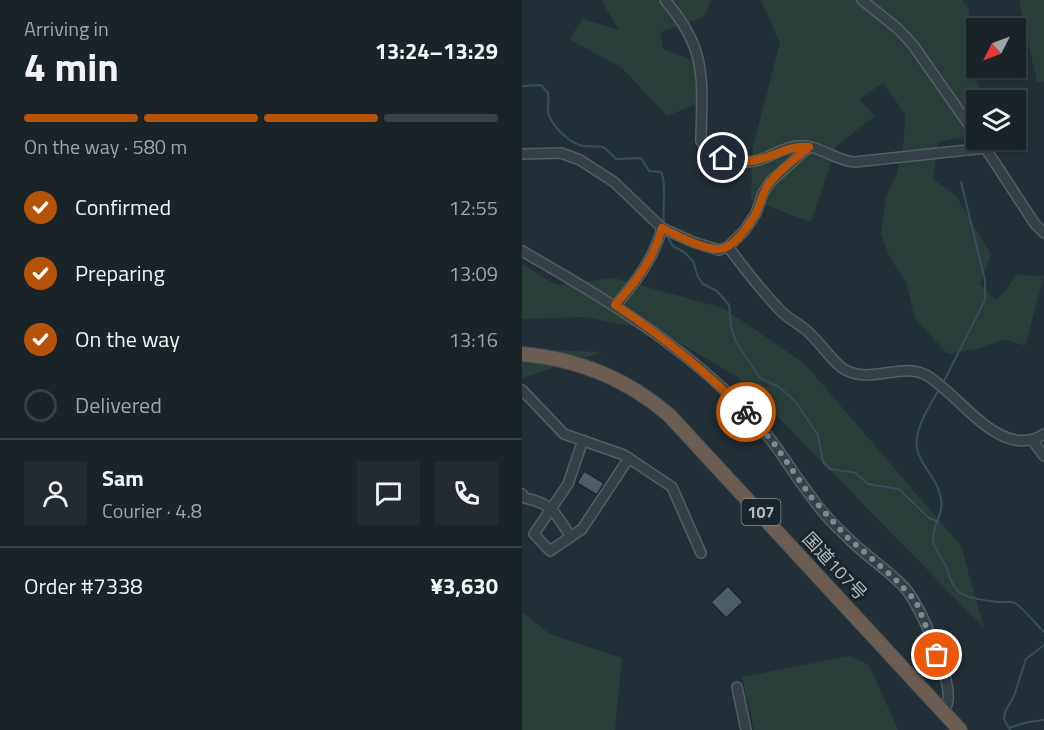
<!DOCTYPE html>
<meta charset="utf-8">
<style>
:root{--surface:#1a2328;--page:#232b30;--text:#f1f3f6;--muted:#9fa4a8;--line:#384045;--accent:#b45309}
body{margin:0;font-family:"Titillium Web","Noto Sans JP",sans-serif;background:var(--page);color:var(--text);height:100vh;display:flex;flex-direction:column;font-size:22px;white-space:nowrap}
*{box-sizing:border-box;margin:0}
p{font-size:20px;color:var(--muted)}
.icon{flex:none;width:33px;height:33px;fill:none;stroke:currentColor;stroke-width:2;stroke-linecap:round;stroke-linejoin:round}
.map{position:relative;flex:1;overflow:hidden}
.drawer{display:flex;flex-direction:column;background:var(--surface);width:522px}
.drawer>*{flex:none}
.needle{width:39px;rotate:228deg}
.controls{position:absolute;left:444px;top:18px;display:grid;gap:12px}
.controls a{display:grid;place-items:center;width:60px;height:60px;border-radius:0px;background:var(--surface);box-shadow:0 2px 4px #0004,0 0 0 2px var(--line);font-size:30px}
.pin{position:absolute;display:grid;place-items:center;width:51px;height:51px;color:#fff;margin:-26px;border:3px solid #fff;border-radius:50%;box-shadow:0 2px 6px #0007}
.courier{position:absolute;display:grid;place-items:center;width:60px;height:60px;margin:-30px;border:4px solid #b45309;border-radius:50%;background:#fff;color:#222;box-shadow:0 2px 8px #0007}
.summary em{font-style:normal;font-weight:700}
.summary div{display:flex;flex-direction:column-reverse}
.summary{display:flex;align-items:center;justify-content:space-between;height:102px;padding:0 24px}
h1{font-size:39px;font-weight:700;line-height:45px}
.bar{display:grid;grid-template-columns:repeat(4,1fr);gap:9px 6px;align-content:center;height:72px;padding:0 24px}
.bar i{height:8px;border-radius:4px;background:var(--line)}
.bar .selected{background:var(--accent)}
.bar p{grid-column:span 4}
.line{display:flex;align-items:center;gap:15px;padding:0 24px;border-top:2px solid var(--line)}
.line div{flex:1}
.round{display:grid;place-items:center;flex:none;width:63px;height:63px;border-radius:0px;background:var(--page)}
ol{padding:0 24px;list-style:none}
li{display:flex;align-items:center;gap:18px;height:66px}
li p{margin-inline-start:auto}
li .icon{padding:6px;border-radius:50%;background:var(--accent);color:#fff;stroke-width:4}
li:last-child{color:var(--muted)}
li i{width:33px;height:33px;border:3px solid var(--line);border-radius:50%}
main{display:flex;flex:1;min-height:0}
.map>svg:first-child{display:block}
.green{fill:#2a3e39}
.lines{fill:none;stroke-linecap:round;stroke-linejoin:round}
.stream{stroke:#364e5c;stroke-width:2}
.building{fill:#4d5c65;stroke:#1d272d;stroke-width:1.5}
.minor-casing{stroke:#535e64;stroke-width:12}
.highway-casing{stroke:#404b51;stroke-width:16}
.minor{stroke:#354047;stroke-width:9}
.highway{stroke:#6c5d53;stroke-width:14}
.done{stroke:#7e8a92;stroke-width:6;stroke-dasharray:0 10.8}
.route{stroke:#b45309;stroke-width:8}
.labels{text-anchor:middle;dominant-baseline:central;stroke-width:6;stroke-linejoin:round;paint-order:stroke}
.shield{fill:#1b252b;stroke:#838e95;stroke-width:1.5}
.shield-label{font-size:16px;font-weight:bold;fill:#b0bbc3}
.street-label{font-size:18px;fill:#b0bbc3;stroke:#1b252b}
</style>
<main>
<section class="drawer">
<div class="summary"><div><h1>4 min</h1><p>Arriving in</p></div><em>13:24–13:29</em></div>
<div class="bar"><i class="selected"></i><i class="selected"></i><i class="selected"></i><i></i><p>On the way · 580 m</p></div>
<ol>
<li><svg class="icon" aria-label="check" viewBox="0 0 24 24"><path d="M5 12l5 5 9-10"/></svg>Confirmed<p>12:55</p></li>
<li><svg class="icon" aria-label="check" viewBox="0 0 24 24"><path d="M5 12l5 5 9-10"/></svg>Preparing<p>13:09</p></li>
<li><svg class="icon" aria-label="check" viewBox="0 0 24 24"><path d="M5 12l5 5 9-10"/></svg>On the way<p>13:16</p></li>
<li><i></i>Delivered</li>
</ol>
<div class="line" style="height:108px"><a class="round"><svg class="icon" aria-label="person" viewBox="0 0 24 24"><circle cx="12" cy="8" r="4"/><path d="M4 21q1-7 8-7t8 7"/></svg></a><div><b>Sam</b><p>Courier · 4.8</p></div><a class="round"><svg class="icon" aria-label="chat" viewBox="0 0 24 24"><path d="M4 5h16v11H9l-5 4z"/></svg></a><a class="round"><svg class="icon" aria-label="phone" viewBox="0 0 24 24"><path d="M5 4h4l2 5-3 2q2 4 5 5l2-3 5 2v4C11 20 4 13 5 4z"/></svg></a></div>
<div class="line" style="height:78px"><div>Order #7338</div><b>¥3,630</b></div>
</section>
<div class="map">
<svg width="522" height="730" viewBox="0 0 522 730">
<rect width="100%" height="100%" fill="#222f36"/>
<g class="green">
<path d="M79 0H189L182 17 138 32 141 49 170 60 182 101 145 116 100 68 47 39 61 19 97 30Z"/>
<path d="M237 0H440L447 9 452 69 461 100H454V134L416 142 411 179 434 196 469 254 458 284 474 301 495 275 522 276 503 346 483 339 459 348 426 354 393 319 384 282 368 258 359 234 364 197 375 174 382 141 383 114 361 83 337 99 353 116 315 145 289 222 229 200 231 146 258 43 240 2Z"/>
<path d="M497 0H522V82H515Z"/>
<path d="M0 264 34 285 92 278 201 308 282 363 439 546 462 628 220 380 139 332 63 317 0 319Z"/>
<path d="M0 349 81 352 0 378Z"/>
<path d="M0 612 28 634 100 658 93 730H0Z"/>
<path d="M328 656 347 665 376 730H232L220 677Z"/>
</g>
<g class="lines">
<g class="stream">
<path d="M0 86 19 85 26 93C27 99 26 106 26 112 29 126 48 144 62 146 84 148 77 142 94 159L119 158 127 171 139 172C145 183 140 210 142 225"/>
<path d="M144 234 151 246 162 252 171 261 176 277 181 284 195 291 207 305 209 327 214 342 238 378 257 387 273 401 296 435 301 462 308 469 334 473 346 484 377 489 407 518 416 522"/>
<path d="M421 383 463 300V280L439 182"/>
<path d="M418 388C409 403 398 420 395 437 391 459 411 472 417 491 425 513 411 521 411 539 411 550 421 557 424 567 428 577 429 584 436 591 445 599 463 600 475 602 481 602 488 601 493 603 499 606 516 626 522 632"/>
<path d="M487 728 506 722 522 720"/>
<path d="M488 730 482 719 483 712 492 696 504 659 522 645"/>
</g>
</g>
<g class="building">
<path d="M62 471 82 483 75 495 55 483Z"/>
<path d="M206 586 221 602 204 618 189 602Z"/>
</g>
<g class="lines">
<defs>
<g id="minor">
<path d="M143 0C186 50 180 79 179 141 190 158 216 166 237 160 249 156 263 147 276 146 297 144 313 161 333 162L464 148"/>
<path d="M340 0 375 28 391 45 454 135"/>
<path d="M458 140 513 224 522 233"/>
<path d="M0 154 39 153 58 160 92 182 140 228 171 242 197 250 206 247 223 230 234 213 241 193 249 181 287 147"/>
<path d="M206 247C224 270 241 294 262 314 269 320 277 324 284 330 297 341 306 356 319 367 345 387 379 361 404 375 438 394 478 462 522 434"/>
<path d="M0 251C86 300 174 352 240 429 258 449 271 474 288 495 298 510 311 524 324 536 342 555 364 568 382 587 398 604 429 677 426 700 426 704 423 709 421 712"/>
<path d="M94 305C114 282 132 258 140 228"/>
<path d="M0 390 42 434 102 455 150 487 179 553"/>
<path d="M61 440 46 484 12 534 28 551 60 529 107 458"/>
<path d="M510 440 522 456"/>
<path d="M0 494 3 498C32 504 34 515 49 537"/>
<path d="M215 687 224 730"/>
</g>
<path id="highway" d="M0 354C56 359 104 378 147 415L438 730"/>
</defs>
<use href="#minor" class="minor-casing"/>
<use href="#highway" class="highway-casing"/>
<use href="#minor" class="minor"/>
<use href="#highway" class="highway"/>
</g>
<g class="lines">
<path class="done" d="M224 412 251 442 289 497 325 537 372 578 389 596 396 606 415 655"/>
<path class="route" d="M201 158C212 160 223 163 235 160 253 156 268 145 287 147 275 158 260 168 249 181 240 191 239 204 233 215 227 225 210 250 197 249 179 249 155 235 140 228 132 258 114 282 93 305 140 336 185 372 224 412"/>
</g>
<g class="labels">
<rect class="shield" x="219.5" y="499" width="39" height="26" rx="4.5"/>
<g class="shield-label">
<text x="239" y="512">107</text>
</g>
<g class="street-label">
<text transform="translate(313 566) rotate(47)">国道107号</text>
</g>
</g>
</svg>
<div class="controls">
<a><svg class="needle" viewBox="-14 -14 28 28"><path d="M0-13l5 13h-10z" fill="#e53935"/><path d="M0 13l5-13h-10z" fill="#9fa4a8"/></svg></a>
<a><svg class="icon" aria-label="layers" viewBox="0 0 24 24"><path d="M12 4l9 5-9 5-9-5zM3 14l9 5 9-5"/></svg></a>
</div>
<div class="pin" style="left:415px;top:655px;background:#ea580c"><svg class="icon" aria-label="bag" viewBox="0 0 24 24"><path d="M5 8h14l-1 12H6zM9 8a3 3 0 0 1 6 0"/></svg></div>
<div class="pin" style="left:201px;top:158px;background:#1f2937"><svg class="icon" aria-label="home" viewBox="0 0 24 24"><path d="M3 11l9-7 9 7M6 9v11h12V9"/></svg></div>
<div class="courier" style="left:224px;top:412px"><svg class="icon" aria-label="bike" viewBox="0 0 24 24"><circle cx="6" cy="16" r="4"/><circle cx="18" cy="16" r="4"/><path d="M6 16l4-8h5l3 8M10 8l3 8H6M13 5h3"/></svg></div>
</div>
</main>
